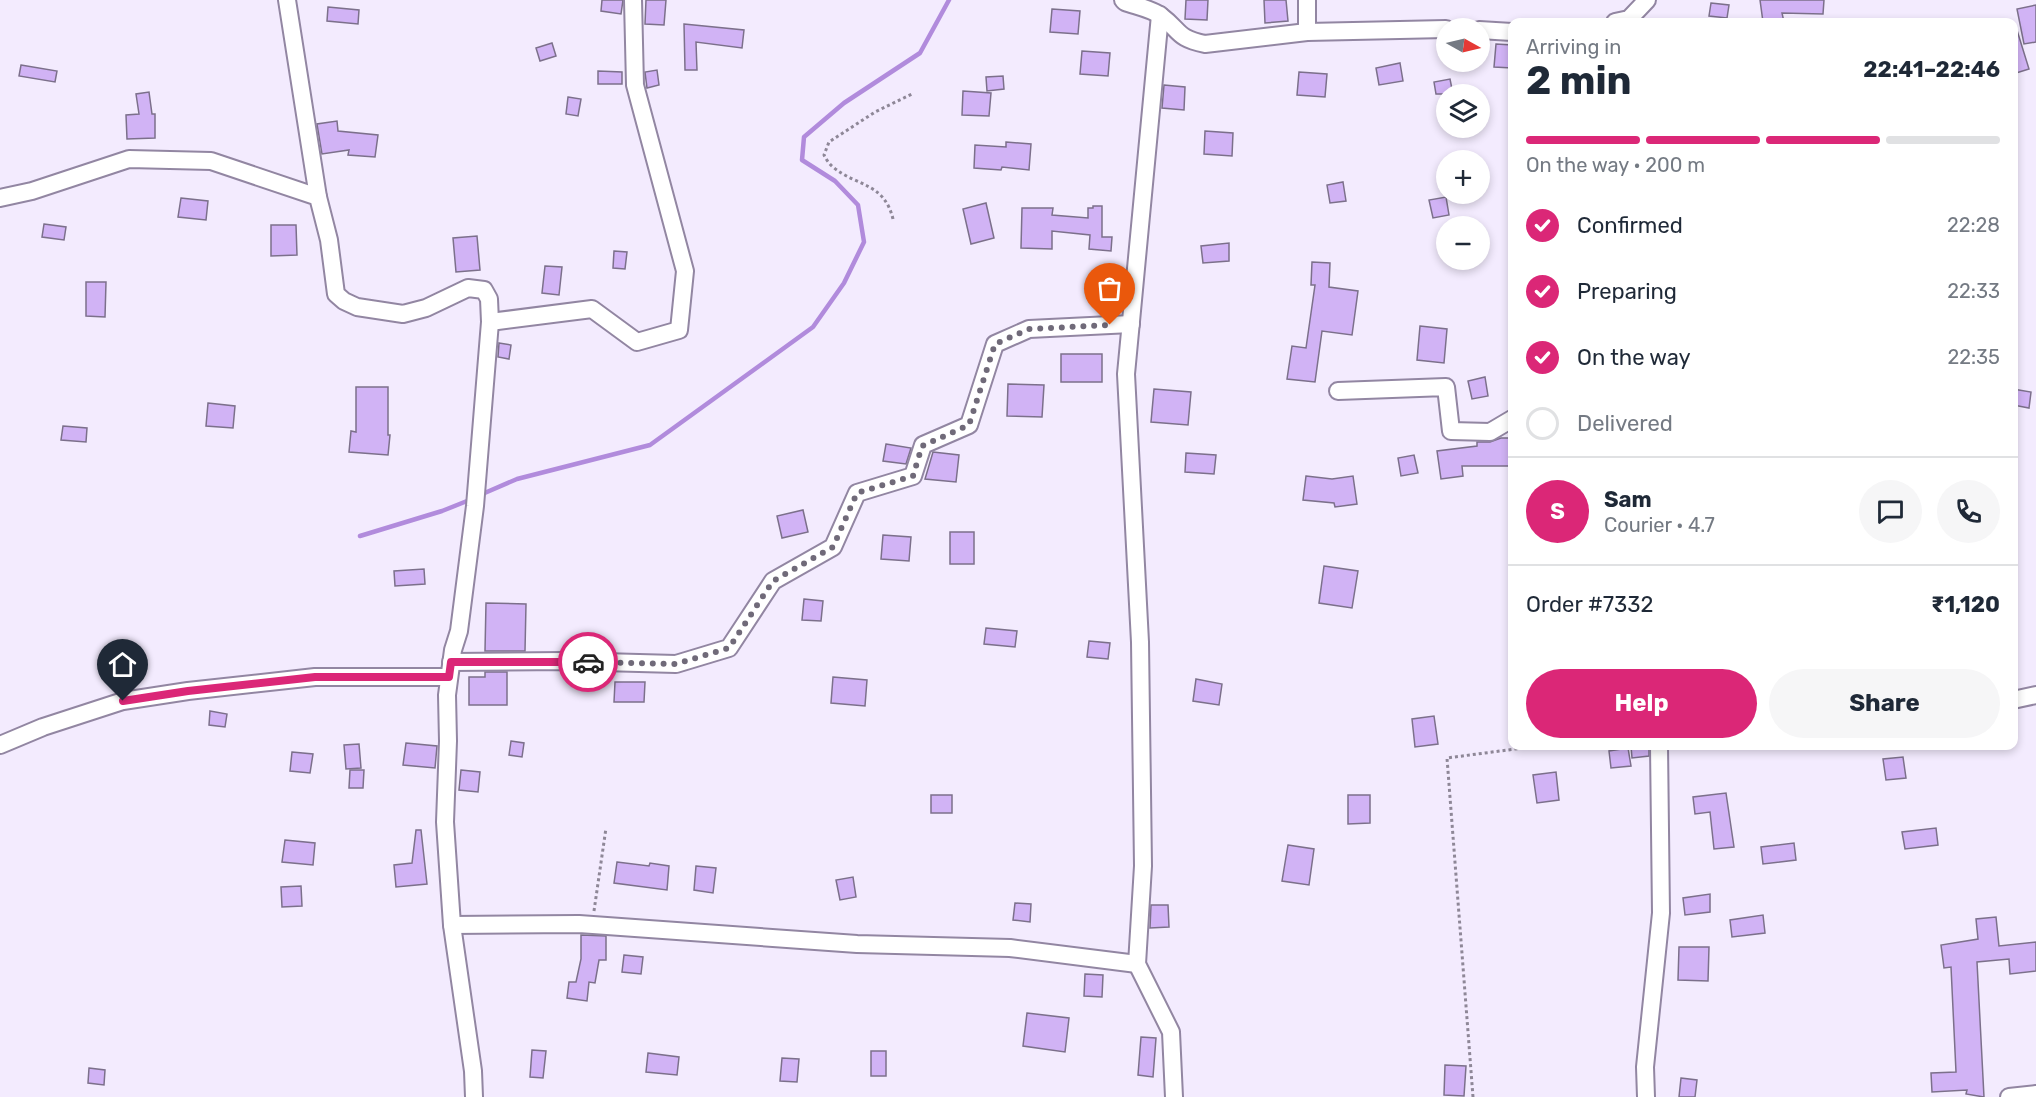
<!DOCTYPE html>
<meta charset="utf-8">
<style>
:root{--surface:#fff;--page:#f6f6f7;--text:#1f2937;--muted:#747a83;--line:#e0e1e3;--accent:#db2777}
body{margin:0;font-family:Rubik,sans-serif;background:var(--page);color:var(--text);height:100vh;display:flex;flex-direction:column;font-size:22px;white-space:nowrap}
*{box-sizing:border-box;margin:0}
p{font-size:20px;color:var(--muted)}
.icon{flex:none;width:33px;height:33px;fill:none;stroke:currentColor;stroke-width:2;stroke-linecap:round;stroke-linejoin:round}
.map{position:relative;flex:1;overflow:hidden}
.panel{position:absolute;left:1508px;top:18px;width:510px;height:732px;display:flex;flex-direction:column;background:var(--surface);border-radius:12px;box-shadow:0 3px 9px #0003}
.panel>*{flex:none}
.needle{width:39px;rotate:98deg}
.buttons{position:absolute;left:1436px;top:18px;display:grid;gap:12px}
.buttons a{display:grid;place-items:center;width:54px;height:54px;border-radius:50%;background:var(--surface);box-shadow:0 3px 9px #0003;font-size:30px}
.pin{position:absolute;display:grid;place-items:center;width:51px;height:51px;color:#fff;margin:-62px -26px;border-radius:50% 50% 50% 0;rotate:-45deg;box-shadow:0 0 6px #0007}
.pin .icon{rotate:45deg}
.courier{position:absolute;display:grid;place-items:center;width:60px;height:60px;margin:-30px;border:4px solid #db2777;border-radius:50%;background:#fff;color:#222;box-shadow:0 2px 8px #0007}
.head em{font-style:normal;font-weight:700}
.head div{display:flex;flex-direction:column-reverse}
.head{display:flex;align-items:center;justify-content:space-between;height:102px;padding:0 18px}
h1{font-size:39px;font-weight:700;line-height:45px}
.bar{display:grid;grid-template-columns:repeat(4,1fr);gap:9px 6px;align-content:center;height:72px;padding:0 18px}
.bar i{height:8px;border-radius:4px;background:var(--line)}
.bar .selected{background:var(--accent)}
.bar p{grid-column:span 4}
.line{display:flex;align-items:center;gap:15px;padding:0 18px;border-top:2px solid var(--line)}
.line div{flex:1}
.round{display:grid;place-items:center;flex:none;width:63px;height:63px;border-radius:32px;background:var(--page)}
ol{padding:0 18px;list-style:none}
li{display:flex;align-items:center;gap:18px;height:66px}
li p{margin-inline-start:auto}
li .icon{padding:6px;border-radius:50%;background:var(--accent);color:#fff;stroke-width:4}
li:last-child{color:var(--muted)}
li i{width:33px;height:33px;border:3px solid var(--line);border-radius:50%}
.action{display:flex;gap:12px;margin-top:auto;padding:12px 18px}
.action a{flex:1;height:69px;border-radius:36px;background:var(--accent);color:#fff;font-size:24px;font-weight:700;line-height:69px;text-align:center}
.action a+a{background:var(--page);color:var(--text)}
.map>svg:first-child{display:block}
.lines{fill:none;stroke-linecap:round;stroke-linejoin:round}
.stream{stroke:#b18bdc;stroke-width:4.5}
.building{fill:#d1b3f5;stroke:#7c708b;stroke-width:1.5}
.minor-casing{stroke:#9286a2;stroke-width:20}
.path{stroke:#8e8797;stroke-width:3;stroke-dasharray:3 3;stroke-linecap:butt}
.minor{stroke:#fff;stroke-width:16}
.done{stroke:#706a79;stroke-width:6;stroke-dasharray:0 10.8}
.route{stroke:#db2777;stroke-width:8}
</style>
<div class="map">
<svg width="2036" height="1097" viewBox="0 0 2036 1097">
<rect width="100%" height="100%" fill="#f3ebfe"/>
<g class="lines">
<g class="stream">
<path d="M480 495 517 479 650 445 813 327 844 283 864 242 858 205 835 181 802 160 804 137 844 103 920 53 949 0"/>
<path d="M360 536 442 511 472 499"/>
</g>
</g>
<g class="building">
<path d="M602 0H623L621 14 601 11Z"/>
<path d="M646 0H666L664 25 645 24Z"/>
<path d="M1186 0H1208L1207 20 1185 19Z"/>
<path d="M1264 0H1286L1288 21 1265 23Z"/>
<path d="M1760 0H1824L1823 14 1782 13 1784 22H1763Z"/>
<path d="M1711 3 1729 5 1727 18 1709 16Z"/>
<path d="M2036 5V42L2024 44 2017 9Z"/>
<path d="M328 7 359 10 358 24 327 21Z"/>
<path d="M1052 9 1080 11 1078 34 1050 32Z"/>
<path d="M684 24 744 30 742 48 696 42 697 70H685Z"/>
<path d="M2013 27H2016L2029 69 2013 74Z"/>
<path d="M552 43 556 56 540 61 536 48Z"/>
<path d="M1496 44 1512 45V68L1494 67Z"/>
<path d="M1082 51 1110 53 1108 76 1080 74Z"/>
<path d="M1400 63 1403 81 1379 85 1376 68Z"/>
<path d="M21 65 57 71 55 82 19 76Z"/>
<path d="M657 70 659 85 647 88 645 72Z"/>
<path d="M598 71 622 72V84H598Z"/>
<path d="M1299 72 1327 74 1325 97 1297 95Z"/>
<path d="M1003 76 1004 89 987 91 986 77Z"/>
<path d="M1450 79 1453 94H1436L1434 82Z"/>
<path d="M1164 85 1185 87 1184 110 1162 108Z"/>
<path d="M963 91 991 93 989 116 962 115Z"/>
<path d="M149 92 152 114H155V138L127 139 126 115 139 114 136 94Z"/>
<path d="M568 97 581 99 578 116 566 114Z"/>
<path d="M337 121 338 131 378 135 375 157 348 155 349 150 322 154 317 124Z"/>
<path d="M1205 131 1233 133 1232 156 1204 154Z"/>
<path d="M1006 142 1031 144 1029 170 1002 167 1001 170 974 168 975 145 1006 147Z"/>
<path d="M1343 182 1346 201 1330 203 1327 185Z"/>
<path d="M1446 197 1449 215 1433 218 1429 200Z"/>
<path d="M181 198 208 201 206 220 178 217Z"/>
<path d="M986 203 994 238 971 244 963 209Z"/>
<path d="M1093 206H1102V237H1112L1111 251 1089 249 1090 235 1052 231V249L1021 248 1022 208H1053L1052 215 1088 218V208H1093Z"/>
<path d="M44 224 66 227 64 240 42 237Z"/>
<path d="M271 225H296L297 255 271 256Z"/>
<path d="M477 236 480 270 456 272 453 238Z"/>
<path d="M1229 243V261L1203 263 1201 246Z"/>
<path d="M614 251 627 252 625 269 613 268Z"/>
<path d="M1312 262 1330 263 1329 287 1358 291 1352 335 1322 331 1315 382 1287 379 1292 346 1306 348 1315 285H1311Z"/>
<path d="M545 266 562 267 559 295 542 293Z"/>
<path d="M86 282H106L105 317 86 316Z"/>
<path d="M1420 326 1447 329 1444 363 1417 360Z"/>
<path d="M499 343 511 345 509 359 498 357Z"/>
<rect x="1061" y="354" width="41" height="28"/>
<path d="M1485 377 1488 396 1472 399 1468 381Z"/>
<path d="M1008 384 1044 385 1042 417 1007 416Z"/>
<path d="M356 387H388V435H390L388 455 349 452 351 431 356 432Z"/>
<path d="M1154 389 1191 392 1188 425 1151 422Z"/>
<path d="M2013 389 2031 392 2029 408 2013 405Z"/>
<path d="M208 403 235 406 233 428 206 426Z"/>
<path d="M63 426 87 428 86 442 61 440Z"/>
<path d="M1501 438H1512V466H1462L1463 476 1441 479 1437 451 1477 446V442H1490Z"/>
<path d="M886 444 911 448 906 464 883 461Z"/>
<path d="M933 452 959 455 956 482 925 479Z"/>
<path d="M1186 453 1216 455 1214 474 1185 472Z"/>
<path d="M1414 455 1418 473 1401 476 1398 458Z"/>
<path d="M1306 476 1332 479 1353 476 1357 504 1335 507 1334 503 1303 500Z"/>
<path d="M803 510 808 532 782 538 777 516Z"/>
<rect x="950" y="532" width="24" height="32"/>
<path d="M883 535 911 537 909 561 881 559Z"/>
<path d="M1324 566 1358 571 1352 608 1319 603Z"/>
<path d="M424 569 425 584 395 586 394 571Z"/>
<path d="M804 599 823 601 821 621 802 620Z"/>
<path d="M486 603 526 604 525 651H485Z"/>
<path d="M986 628 1017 631 1015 647 984 644Z"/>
<path d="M1089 641 1110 643 1108 659 1087 657Z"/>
<path d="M485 672H507V705H469V677H485Z"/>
<path d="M833 677 867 680 865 706 831 703Z"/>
<path d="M1196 679 1222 684 1219 705 1193 701Z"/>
<path d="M615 682H645L644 702H614Z"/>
<path d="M210 711 227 714 225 727 209 725Z"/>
<path d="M1434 716 1438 744 1415 747 1412 719Z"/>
<path d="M511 741 524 743 522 757 509 755Z"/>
<path d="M406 743 437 746 435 768 403 765Z"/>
<path d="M359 744 361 768 346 769 344 745Z"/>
<path d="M1631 746H1649V756L1632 758Z"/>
<path d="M1628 748 1631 766 1611 768 1609 751Z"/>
<path d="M292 752 313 754 310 773 290 771Z"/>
<path d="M1903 757 1906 778 1886 780 1883 759Z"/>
<path d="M350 770H364L363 788H349Z"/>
<path d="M461 770 480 772 478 792 459 790Z"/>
<path d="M1556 772 1559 800 1537 803 1533 775Z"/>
<path d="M1726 793 1734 847 1714 849 1710 812 1695 814 1693 797Z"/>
<rect x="931" y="795" width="21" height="18"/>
<path d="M1348 795H1370V823L1348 824Z"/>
<path d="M1936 828 1938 845 1905 849 1902 832Z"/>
<path d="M416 830H421L427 884 396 887 394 865 412 863Z"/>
<path d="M285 840 315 843 313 865 282 862Z"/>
<path d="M1794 843 1796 860 1763 864 1761 847Z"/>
<path d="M1288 845 1314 849 1309 885 1282 881Z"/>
<path d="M617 862 649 866 650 863 669 866 667 890 614 883Z"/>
<path d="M696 866 716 868 713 893 694 890Z"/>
<path d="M853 877 856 897 840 900 836 880Z"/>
<path d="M301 886 302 906 282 907 281 887Z"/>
<path d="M1710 894V912L1685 915 1683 898Z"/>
<path d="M1015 903 1031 904 1030 922 1013 920Z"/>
<path d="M1151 905H1168L1169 927 1150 928Z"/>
<path d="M1763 915 1765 933 1732 937 1730 920Z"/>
<path d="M1996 917 1999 946 2036 942V971L2010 974 2009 959 1977 962 1984 1097 1966 1094 1967 1090 1932 1092 1931 1073 1956 1072 1951 967 1944 968 1941 945 1978 939 1976 919Z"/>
<path d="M581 935 606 936V960H599L595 983 589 982 587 1001 567 998 569 982H576L581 959Z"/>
<path d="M1679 947H1709L1708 981 1678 980Z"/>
<path d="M624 955 643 957 641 974 622 972Z"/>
<path d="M1085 974 1103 975 1102 997 1084 996Z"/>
<path d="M1027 1013 1069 1018 1065 1052 1023 1046Z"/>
<path d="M1141 1037 1156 1038 1153 1077 1138 1075Z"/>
<path d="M532 1050 546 1051 543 1078 530 1077Z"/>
<rect x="871" y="1051" width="15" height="25"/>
<path d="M648 1053 679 1057 677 1075 646 1072Z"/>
<path d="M782 1058 799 1059 797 1082 780 1081Z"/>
<path d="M1445 1065 1466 1066 1464 1096 1444 1095Z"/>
<path d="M89 1068 105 1070 104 1085 88 1083Z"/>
<path d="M1681 1078 1697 1080 1695 1097H1679Z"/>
</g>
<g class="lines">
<defs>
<g id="minor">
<path d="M287 0 318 197"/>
<path d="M1123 0 1125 2C1136 6 1152 9 1161 16 1181 31 1176 38 1205 44L1307 32 1446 29"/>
<path d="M1307 0V32"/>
<path d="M1160 15 1126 374 1140 642 1143 866 1137 964 1171 1032 1174 1097"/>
<path d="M1615 22 1629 19 1647 0"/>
<path d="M1479 30 1512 32"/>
<path d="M0 198 32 191 129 159 211 161 318 197 329 240 336 294 344 301 357 307 403 314 426 308 468 288 484 290 489 299 490 322 475 506 459 631 453 650 447 695 448 741 445 822 452 925 473 1071 474 1097"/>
<path d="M490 322 592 309 637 342 679 330 685 271 635 85 633 0"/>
<path d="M1338 391 1446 387 1451 431 1490 432 1512 419"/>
<path d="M451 662 565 661 676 664 729 648 773 581 833 547 857 493 913 476 923 445 969 425 995 344 1029 329 1131 324"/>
<path d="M2013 700 2036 695"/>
<path d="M0 745 43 727 123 701 188 691 315 677H449"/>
<path d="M452 925 579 924 857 944 1010 948 1137 964"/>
<path d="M1646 1097 1645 1067 1661 913 1659 746"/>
<path d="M2009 1097 2036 1094"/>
</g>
</defs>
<use href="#minor" class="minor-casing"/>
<g class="path">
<path d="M893 219C884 182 857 187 833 167 829 164 826 159 824 155L829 142 875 112 912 94"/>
<path d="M594 911 606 828"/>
<path d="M1473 1097 1447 758 1538 746"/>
</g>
<use href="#minor" class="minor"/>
</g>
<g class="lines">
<path class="done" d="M588 662 676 664 729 648 773 581 833 547 857 493 913 476 922 446 969 425 995 344 1029 329 1110 325"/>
<path class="route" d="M123 701 188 691 315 677H449L451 662H588"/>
</g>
</svg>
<div class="buttons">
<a><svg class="needle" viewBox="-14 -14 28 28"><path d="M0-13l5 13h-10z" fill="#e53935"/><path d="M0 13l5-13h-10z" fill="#747a83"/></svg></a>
<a><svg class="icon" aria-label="layers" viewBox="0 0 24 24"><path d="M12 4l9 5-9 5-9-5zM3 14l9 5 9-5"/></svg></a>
<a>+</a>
<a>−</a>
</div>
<div class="pin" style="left:1110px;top:325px;background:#ea580c"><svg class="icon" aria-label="bag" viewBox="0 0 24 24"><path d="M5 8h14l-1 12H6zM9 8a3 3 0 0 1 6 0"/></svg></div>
<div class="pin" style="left:123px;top:701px;background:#1f2937"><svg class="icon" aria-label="home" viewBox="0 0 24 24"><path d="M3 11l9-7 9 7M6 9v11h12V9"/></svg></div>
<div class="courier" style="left:588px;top:662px"><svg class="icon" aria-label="car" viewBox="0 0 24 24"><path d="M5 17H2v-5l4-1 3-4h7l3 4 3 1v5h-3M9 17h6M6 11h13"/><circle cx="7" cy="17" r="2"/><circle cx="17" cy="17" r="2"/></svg></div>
<section class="panel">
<div class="head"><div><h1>2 min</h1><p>Arriving in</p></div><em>22:41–22:46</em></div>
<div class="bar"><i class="selected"></i><i class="selected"></i><i class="selected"></i><i></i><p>On the way · 200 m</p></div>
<ol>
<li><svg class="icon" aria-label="check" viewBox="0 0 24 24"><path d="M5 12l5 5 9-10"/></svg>Confirmed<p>22:28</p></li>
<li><svg class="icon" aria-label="check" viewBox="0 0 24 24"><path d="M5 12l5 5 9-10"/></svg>Preparing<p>22:33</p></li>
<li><svg class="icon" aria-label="check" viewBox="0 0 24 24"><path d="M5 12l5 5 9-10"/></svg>On the way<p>22:35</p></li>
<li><i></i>Delivered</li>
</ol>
<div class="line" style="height:108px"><b class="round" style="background:var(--accent);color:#fff">S</b><div><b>Sam</b><p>Courier · 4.7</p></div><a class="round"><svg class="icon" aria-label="chat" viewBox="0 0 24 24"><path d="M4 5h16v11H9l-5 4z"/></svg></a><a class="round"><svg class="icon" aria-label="phone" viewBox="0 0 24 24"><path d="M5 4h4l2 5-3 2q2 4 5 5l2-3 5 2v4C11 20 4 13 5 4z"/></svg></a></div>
<div class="line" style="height:78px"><div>Order #7332</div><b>₹1,120</b></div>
<div class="action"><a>Help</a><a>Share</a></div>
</section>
</div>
